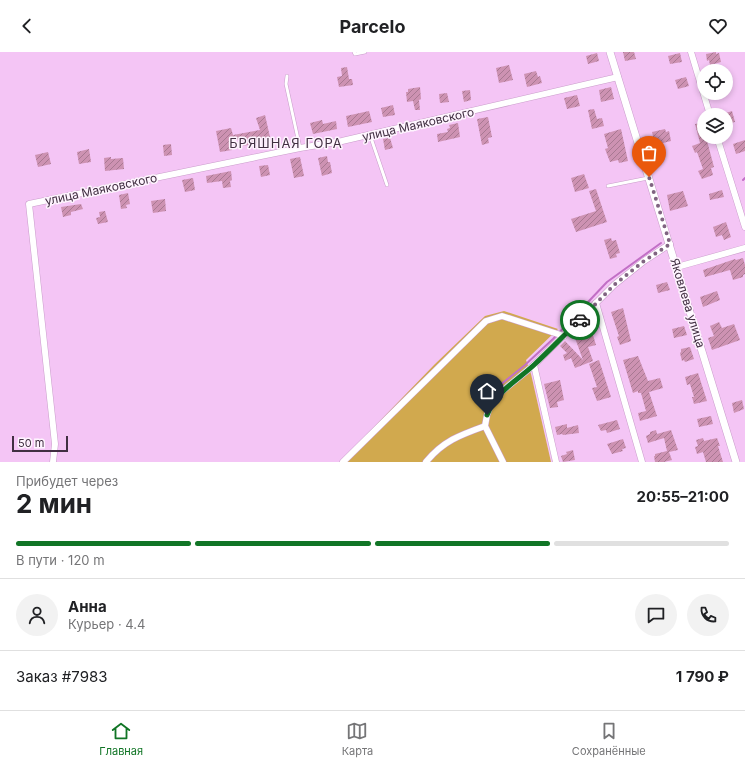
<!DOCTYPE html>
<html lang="ru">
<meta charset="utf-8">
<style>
:root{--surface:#fff;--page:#f2f2f2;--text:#202124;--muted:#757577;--line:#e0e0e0;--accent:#117526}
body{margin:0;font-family:Inter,sans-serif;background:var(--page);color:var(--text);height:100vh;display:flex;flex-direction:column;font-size:15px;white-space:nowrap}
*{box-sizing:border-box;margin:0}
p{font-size:13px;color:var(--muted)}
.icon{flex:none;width:22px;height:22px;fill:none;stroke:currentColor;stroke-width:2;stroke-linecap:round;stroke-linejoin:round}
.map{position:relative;height:410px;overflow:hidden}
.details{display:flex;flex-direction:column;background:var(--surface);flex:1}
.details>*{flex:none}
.fabs{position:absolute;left:697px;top:12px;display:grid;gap:8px}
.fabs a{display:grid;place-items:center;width:36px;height:36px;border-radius:50%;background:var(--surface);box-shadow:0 2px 6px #0003;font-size:20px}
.scale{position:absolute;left:12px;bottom:10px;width:56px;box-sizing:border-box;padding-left:4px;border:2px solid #412f42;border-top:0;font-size:11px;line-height:14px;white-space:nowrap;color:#412f42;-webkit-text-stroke:3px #fef4fe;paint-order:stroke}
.pin{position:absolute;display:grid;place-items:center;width:34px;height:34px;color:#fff;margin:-41px -17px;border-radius:50% 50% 50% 0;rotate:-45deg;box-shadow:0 0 4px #0007}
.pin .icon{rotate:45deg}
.courier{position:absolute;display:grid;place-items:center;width:40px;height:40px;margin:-20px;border:3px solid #117526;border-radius:50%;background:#fff;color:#222;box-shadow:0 1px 5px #0007}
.headline em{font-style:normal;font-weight:700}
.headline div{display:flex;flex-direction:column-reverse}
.headline{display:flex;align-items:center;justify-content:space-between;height:68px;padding:0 16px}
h1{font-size:26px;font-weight:700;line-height:30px}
.bar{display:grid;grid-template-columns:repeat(4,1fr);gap:6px 4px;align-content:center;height:48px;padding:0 16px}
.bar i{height:5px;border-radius:3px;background:var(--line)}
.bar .on{background:var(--accent)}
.bar p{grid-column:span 4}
.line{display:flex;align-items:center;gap:10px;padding:0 16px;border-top:1px solid var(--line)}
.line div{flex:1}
.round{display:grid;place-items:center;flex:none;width:42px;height:42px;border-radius:21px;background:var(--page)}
header{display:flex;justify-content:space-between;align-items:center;height:52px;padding:0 16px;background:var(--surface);font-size:18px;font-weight:700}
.tabs{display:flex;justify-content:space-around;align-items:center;height:56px;border-top:1px solid var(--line);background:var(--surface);font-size:11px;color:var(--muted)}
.tabs a{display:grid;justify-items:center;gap:2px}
.tabs .on{color:var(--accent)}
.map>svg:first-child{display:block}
.garden{fill:#d1a94e}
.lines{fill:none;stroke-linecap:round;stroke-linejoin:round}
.stream{stroke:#c26fc6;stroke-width:2}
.building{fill:url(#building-hatch)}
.service-casing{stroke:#ca9dcb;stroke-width:4}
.minor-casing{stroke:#ca9dcb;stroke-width:7}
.tertiary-casing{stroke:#ca9dcb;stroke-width:8}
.service{stroke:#fff;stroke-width:3}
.minor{stroke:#fff;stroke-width:6}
.tertiary{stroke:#fff;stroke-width:7}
.done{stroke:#806481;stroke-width:4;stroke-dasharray:0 7.2}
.route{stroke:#117526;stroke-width:5}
.labels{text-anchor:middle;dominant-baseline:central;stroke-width:3;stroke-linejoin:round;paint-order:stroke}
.street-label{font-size:12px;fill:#412f42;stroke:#fef4fe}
.neighbourhood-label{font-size:13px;letter-spacing:1px;fill:#412f42;stroke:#fef4fe}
</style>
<header><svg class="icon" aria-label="back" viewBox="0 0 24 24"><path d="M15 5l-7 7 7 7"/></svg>Parcelo<svg class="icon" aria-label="heart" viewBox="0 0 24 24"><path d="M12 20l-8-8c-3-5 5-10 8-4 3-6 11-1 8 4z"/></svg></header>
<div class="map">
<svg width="745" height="410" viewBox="0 0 745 410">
<defs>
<pattern id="building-hatch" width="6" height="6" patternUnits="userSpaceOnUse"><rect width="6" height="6" fill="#cd92b2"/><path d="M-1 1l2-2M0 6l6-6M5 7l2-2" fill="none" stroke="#a87892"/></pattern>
</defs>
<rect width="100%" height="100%" fill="#f4c5f5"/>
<path class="garden" d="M504 259 558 277 526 308 531 322 551 410H340L435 312 485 264Z"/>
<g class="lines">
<g class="stream">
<path d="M743 128 745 126"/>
<path d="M483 355 494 338 525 313 553 287 607 230 661 191"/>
</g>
</g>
<g class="building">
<path d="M623 0H634L636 7 625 9Z"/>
<path d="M716 0V2L719 1 721 10 710 13 709 8 707 9 706 2Z"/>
<path d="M597 1 599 9 588 12 586 4Z"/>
<path d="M680 1 682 10 670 12 668 4Z"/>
<path d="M509 13 513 28 499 31 496 16Z"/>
<path d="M347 15 349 27H352L353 33 339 35 337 25 342 24 341 16Z"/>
<path d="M536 19 538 25 540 24 542 31 527 35 524 22Z"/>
<path d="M686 25 689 34 678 37 675 28Z"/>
<path d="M420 35 421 47 419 48 420 58H415L413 49 407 50 406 40H408V37Z"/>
<path d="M611 35 614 47 601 50 599 38Z"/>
<path d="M470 38 471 48 464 50 462 39Z"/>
<path d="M447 41 449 50 440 51 439 42Z"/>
<path d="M577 43 580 54 567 57 564 46Z"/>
<path d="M393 53 395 63 383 65 381 56Z"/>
<path d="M594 57 597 67 602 66 604 74 592 77 588 58Z"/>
<path d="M369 59 372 70 348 75 346 64Z"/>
<path d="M732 59 735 70 726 72V61Z"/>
<path d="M265 63 270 85 257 87 258 91 243 94 242 87 230 89 232 98 220 100 216 79 231 76 233 83 260 78 256 66Z"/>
<path d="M488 65 492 85 488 86 489 91 482 93 477 67Z"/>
<path d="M322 68 323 72 336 69 337 77 313 82 310 71Z"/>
<path d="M458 71 460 85 438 90 437 82 448 80 447 77 450 76 449 73Z"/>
<path d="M702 71 704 85H706L714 115 711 116 713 123 702 127 698 119 703 117 697 100 695 101 692 94 700 91 695 72Z"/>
<path d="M621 77 628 109 619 111 618 108 610 110 605 97 608 96 604 82Z"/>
<path d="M665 77 666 80 669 79 671 89 655 93 652 80Z"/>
<path d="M390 86 393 96 385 98 383 87Z"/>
<path d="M745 88V99L736 102 733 92Z"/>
<path d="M171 92 172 103 164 104 163 93Z"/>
<path d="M89 97 91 110 79 112 77 100Z"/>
<path d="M48 100 51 112 38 115 35 103Z"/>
<path d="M327 104 328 110H330L332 121 322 124 318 106Z"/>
<path d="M111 105V107L123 106 124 117 105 119 104 106Z"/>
<path d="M300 105 304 124 294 126 290 107Z"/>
<path d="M268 113 270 123 261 125 259 114Z"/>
<path d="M231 119 232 128 230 129 231 135 223 136 222 129 207 131 206 124Z"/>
<path d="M584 122 589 136 575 140 571 126Z"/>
<path d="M193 126 195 138 185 140 182 128Z"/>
<path d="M596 137 607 170 576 180 571 167 596 159 589 139Z"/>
<path d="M722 138 724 145 710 148 709 142Z"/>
<path d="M683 139 688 154 670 159 667 143Z"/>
<path d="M128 141 130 152 126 153 127 156 121 157 119 143Z"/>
<path d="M165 147 166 159 153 161 151 149Z"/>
<path d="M81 152 83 157 71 160V163L63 165 61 155Z"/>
<path d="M105 159 108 170 98 172 96 166 100 165 99 160Z"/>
<path d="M726 170 731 185 724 188 722 183 716 185 713 175Z"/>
<path d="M611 186 612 189 616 188 620 201 616 202 617 205 610 207 604 188Z"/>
<path d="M743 206 745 213V222L743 223V225L733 228 730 218 705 225 703 218 735 207 736 208Z"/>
<path d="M667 230 670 238 658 241 656 233Z"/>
<path d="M717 239 720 248 703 255 700 245Z"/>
<path d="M623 256 631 289 620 293 617 285 619 284 611 260Z"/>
<path d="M719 270 722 276 734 272 740 288 712 298 708 286 714 284 710 274Z"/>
<path d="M684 274 687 283 674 286 672 277Z"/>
<path d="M592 280 596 293 588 295 593 309 575 316 571 306 565 309 563 303 567 301 560 294 565 289 583 308 575 286Z"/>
<path d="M690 295 694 307 685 310 684 308 682 309 680 301 681 300V297Z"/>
<path d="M638 304 648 329 660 326 663 336 649 340 657 364 640 369 638 361 646 359 641 341H638V339L633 341 623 308Z"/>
<path d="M599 308 611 345 597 349 592 336 597 335 589 312Z"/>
<path d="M698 321 707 349 694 352 692 345H694L690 332 687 333 685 325Z"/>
<path d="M560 328 564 348 557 350 558 355 550 356 544 332Z"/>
<path d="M742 348 744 357 734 361 732 351Z"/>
<path d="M711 364 713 372 699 375 697 367Z"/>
<path d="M617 368 620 377 607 381 606 378 601 379 598 373Z"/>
<path d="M567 372V376L578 373 579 381 563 383 562 382 557 383 555 375Z"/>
<path d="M656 378 657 382 671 378 678 398 669 400 672 408 664 410H655L654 404H655V402L667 399 664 386 648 391 646 384 650 382V380Z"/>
<path d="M703 386 704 389 717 386 720 394H718L723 410H706L703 400 697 402 695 395 698 394 696 388Z"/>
<path d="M623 387 626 396 622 397 623 399 612 402 607 392Z"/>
<path d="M573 398 575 408 563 410 561 404 567 402 566 400Z"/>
</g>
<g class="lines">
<defs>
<g id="service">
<path d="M354 0 355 2 365 0"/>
<path d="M287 24 286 32 300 96"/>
<path d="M370 83 387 133"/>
<path d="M608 134 648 126"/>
</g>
<g id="minor">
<path d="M691 0 710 63"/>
<path d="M717 85 745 175"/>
<path d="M677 215 745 196"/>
<path d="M596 251 642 410"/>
<path d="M53 410 55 392 29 152 300 96 342 89 618 25"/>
<path d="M343 410 486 269 502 264 564 284"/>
<path d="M426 410C443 389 460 383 485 374"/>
<path d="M503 410 485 374 487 363 490 354 501 340 534 313"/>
<path d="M556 410 534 313 614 233 644 209 670 192"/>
</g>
<path id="tertiary" d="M610 0 736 410"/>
</defs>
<use href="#service" class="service-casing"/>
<use href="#minor" class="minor-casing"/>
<use href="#tertiary" class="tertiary-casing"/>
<use href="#service" class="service"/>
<use href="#minor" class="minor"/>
<use href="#tertiary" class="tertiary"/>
</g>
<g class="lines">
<path class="done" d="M580 268 614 233 644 209 670 192 649 125"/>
<path class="route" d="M487 363C497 338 517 329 535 312 551 297 565 282 580 268"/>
</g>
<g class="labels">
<g class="street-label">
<text transform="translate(418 72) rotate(-13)">улица Маяковского</text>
<text transform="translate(101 137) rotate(-12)">улица Маяковского</text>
<text transform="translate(688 251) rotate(73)">Яковлева улица</text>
</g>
<g class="neighbourhood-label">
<text x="286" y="91">БРЯШНАЯ ГОРА</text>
</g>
</g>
</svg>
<div class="fabs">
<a><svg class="icon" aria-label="locate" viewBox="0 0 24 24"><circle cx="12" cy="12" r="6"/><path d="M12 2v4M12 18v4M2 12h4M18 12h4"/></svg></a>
<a><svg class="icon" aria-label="layers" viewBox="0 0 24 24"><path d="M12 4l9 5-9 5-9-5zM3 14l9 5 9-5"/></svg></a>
</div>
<div class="scale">50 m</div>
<div class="pin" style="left:649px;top:125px;background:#ea580c"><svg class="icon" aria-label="bag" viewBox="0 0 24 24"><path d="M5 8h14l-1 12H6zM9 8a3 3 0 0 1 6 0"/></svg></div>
<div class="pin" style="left:487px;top:363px;background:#1f2937"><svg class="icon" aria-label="home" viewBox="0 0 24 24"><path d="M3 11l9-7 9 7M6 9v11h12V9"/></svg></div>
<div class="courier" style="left:580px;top:268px"><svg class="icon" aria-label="car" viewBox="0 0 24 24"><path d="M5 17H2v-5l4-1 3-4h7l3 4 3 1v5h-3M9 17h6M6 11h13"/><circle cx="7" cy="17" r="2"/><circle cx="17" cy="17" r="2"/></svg></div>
</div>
<section class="details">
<div class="headline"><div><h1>2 мин</h1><p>Прибудет через</p></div><em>20:55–21:00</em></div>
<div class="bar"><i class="on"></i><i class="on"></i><i class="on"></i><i></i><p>В пути · 120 m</p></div>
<div class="line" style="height:72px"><a class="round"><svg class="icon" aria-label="person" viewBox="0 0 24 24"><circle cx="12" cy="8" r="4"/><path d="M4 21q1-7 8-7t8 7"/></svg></a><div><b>Анна</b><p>Курьер · 4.4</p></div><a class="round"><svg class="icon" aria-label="chat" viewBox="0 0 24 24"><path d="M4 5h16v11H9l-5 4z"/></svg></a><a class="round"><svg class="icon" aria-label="phone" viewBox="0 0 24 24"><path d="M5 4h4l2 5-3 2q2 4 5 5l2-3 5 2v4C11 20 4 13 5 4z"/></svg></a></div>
<div class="line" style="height:52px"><div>Заказ #7983</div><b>1 790 ₽</b></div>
</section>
<nav class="tabs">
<a class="on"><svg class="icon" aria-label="home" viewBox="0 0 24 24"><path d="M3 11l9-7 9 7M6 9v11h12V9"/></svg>Главная</a>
<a><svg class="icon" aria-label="map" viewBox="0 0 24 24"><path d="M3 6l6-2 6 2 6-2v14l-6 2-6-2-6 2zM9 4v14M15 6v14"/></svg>Карта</a>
<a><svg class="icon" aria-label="saved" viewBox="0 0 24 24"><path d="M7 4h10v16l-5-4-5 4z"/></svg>Сохранённые</a>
</nav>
